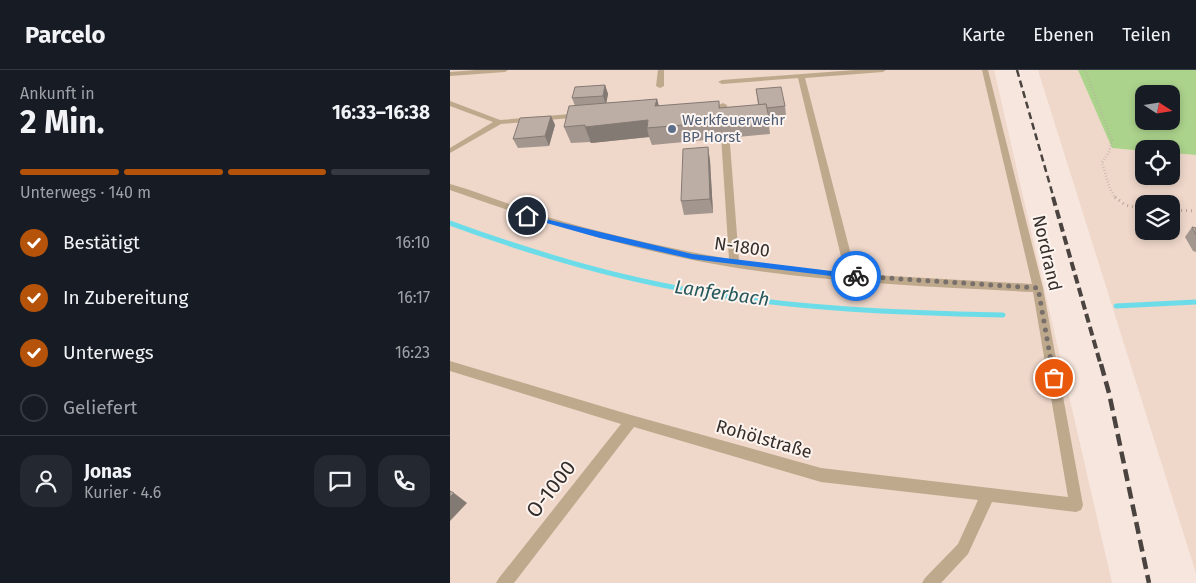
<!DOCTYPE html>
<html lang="de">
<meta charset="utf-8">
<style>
:root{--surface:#171b24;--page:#242831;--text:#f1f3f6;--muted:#9ea1a6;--line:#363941;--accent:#b45309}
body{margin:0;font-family:"Fira Sans",sans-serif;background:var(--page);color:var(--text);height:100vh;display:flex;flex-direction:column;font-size:19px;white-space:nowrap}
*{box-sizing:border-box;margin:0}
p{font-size:16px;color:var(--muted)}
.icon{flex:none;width:28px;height:28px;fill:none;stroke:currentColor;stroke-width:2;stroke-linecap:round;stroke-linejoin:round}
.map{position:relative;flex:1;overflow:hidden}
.details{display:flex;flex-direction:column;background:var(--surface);width:450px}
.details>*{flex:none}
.needle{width:32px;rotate:102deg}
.fabs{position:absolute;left:685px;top:15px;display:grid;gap:10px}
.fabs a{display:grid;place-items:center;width:45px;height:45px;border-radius:10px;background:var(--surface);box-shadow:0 2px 8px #0003;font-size:25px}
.pin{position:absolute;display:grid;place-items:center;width:42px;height:42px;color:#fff;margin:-21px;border:2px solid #fff;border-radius:50%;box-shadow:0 1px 5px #0007}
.courier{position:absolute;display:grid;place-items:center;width:50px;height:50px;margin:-25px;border:4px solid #1a73e8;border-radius:50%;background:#fff;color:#222;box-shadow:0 1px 6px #0007}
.summary em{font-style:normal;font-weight:700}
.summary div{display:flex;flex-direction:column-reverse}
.summary{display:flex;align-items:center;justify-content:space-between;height:85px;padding:0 20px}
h1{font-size:32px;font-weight:700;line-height:38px}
.bar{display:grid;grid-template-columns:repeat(4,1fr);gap:8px 5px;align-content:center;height:60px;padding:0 20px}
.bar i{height:6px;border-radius:4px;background:var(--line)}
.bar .on{background:var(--accent)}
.bar p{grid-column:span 4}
.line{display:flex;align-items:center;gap:12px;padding:0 20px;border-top:1px solid var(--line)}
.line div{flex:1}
.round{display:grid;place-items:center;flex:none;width:52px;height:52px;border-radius:15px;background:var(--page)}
ol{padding:0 20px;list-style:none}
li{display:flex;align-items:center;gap:15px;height:55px}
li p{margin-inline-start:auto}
li .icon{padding:5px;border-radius:50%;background:var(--accent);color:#fff;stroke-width:4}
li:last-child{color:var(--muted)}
li i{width:28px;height:28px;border:2px solid var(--line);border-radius:50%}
header{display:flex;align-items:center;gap:30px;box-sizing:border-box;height:70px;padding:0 25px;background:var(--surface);border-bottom:1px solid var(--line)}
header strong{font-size:24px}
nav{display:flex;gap:28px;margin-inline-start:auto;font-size:18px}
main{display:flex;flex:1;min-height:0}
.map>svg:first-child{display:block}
.built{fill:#efd7ca;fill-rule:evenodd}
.green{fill:#acd38c;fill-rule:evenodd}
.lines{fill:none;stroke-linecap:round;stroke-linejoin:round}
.stream{stroke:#6cdde8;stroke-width:5}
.path-far1{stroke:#b2a69f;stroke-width:2.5;stroke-dasharray:0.5 2.5;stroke-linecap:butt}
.path{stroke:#b2a69f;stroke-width:3;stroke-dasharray:1 4;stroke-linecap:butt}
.service{fill:#bea98c;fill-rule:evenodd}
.rail-far2{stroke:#4a433f;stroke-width:2.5;stroke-dasharray:7 4;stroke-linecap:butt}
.rail-far1{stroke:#4a433f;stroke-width:4;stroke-dasharray:9 4.5;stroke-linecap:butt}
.rail{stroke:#4a433f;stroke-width:4.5;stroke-dasharray:12 6;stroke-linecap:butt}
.wall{fill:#a3968e}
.shaded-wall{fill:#847a74}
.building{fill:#bdaea5;stroke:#847a74}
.route{fill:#1a73e8}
.done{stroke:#796f6a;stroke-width:5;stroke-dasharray:0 9}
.service-dot{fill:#5c6f8a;stroke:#fef4ef;stroke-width:2}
.labels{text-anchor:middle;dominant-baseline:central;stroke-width:4;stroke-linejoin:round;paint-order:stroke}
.far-service-label{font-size:15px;fill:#4e5e75;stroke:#fef4ef;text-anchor:start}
.street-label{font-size:18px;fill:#352f2c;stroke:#fef4ef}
.water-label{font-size:19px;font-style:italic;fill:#26585c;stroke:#fef4ef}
.near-street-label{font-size:21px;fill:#352f2c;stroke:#fef4ef}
</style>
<header>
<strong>Parcelo</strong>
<nav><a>Karte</a><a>Ebenen</a><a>Teilen</a></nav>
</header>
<main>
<section class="details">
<div class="summary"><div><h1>2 Min.</h1><p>Ankunft in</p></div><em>16:33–16:38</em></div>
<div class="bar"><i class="on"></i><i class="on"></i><i class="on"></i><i></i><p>Unterwegs · 140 m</p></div>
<ol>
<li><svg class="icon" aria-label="check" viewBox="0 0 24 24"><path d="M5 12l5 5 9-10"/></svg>Bestätigt<p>16:10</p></li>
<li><svg class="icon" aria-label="check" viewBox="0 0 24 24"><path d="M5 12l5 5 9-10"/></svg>In Zubereitung<p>16:17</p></li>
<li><svg class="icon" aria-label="check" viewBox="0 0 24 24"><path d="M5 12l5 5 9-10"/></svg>Unterwegs<p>16:23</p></li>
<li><i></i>Geliefert</li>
</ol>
<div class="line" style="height:90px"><a class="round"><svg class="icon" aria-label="person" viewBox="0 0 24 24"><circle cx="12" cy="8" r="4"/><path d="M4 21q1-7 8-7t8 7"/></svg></a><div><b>Jonas</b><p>Kurier · 4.6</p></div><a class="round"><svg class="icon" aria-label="chat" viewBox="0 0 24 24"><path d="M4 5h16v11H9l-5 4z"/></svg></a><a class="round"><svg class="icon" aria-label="phone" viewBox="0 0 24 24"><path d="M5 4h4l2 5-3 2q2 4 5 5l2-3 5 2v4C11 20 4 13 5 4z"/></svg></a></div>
</section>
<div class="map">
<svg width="746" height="513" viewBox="0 0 746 513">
<rect width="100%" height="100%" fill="#f6e6dd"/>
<g class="built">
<path d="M0 0H544L662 513H0Z"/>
<path d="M588 0H628L662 78 694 81V106H721V83L746 85V503ZM694 134H721V161H694Z"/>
</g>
<path class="green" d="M628 0H746V85L721 83V79H694V81L662 78ZM694 24H721V51H694Z"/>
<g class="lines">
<g class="stream">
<path d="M0 153C79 182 161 207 244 221 346 239 450 243 553 245"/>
<path d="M666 236 746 232"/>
</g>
<path class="path-far1" d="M635 0 662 70 659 82 652 93 660 119 666 129"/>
<g class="path">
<path d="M665 127 675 135 694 139"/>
<path d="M721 140 746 141"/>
</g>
<g class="service">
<path d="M26 0H58L55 2 0 6V2Z"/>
<path d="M208 0H214V16L210 18 206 16Z"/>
<path d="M405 0H436L433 2 355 8 406 204 582 214 532 0H538L593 218 633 435 631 440 626 442 542 432 518 484 491 513H472L475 508 508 474 528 430 371 412 184 357 64 513H46L49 508 171 354 0 301V291L181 345 371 398 618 427 583 222C483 217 381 213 281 197 185 181 92 153 0 120V114C32 123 62 136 94 146 155 164 216 178 279 189L269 35 273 33 277 35 289 191 395 203 348 8 272 14 268 12 272 10Z"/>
<path d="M0 31 50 50 132 43 136 45 132 47 51 54 0 83V78L43 52 0 36Z"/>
</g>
<path class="rail-far2" d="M567 0 604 129"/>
<path class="rail-far1" d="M603 127 651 296"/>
<path class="rail" d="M651 294 659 323 699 513"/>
</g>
<g class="wall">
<path d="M155 15 158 24 156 33 207 29 209 36 269 31 270 38 308 35 306 19 335 36 336 45 318 46 320 64 202 75 199 67 141 73 140 72 121 73 114 57 125 36 122 28Z"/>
<path d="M101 46 105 55 99 76 68 78 63 69Z"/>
<path d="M258 77 260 91 263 143 234 145 231 131Z"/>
<path d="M742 157 746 158V182L743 181 735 167Z"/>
</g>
<g class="shaded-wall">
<path d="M155 15 158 24 156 35 153 26Z"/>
<path d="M207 29 211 45 205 36Z"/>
<path d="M101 46 105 55 99 76 95 66Z"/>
<path d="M198 50 197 58 199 67 141 73 135 57Z"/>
<path d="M258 77 260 91 263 143 260 129Z"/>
<path d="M4 423 17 433 0 451V427Z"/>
</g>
<g class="building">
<path d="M155 15 153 26 122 28 125 17Z"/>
<path d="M331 17 335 36 317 38 316 34 309 35 306 19Z"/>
<path d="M207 29 205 36 269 31V38L316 34 319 48 197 58 198 50 135 57V55L114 57 119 36Z"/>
<path d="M101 46 95 66 63 69 70 48Z"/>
<path d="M258 77 260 129 231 131 233 79Z"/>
<path d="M742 157 746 158V165Z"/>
<path d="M0 421 4 423 0 427Z"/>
</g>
<path class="route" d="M75 144 242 184 406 204 409 206 406 209 242 189 150 168 75 147Z"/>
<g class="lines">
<path class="done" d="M406 206 588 218 604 308"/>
</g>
<circle class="service-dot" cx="222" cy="59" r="5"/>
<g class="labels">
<g class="far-service-label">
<text x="232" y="50">Werkfeuerwehr<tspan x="232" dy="17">BP Horst</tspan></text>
</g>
<g class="street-label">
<text transform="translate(292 177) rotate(8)">N-1800</text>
<text transform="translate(597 183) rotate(77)">Nordrand</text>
<text transform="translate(314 369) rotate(16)">Rohölstraße</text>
</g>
<g class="water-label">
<text transform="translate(272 223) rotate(8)">Lanferbach</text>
</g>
<g class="near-street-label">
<text transform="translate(101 419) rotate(-52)">O-1000</text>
</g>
</g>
</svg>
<div class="fabs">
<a><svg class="needle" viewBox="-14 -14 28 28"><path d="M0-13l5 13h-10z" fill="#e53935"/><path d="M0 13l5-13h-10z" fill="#9ea1a6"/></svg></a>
<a><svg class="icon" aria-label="locate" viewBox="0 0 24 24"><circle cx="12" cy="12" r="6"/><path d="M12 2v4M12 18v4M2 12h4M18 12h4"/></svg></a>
<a><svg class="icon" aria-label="layers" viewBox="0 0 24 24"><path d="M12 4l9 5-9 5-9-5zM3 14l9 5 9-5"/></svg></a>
</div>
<div class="pin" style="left:604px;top:308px;background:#ea580c"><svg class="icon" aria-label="bag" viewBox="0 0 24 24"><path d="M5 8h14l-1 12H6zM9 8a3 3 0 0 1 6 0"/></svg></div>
<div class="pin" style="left:77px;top:146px;background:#1f2937"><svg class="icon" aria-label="home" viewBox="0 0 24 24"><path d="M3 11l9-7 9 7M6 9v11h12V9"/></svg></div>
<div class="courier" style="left:406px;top:206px"><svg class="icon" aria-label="bike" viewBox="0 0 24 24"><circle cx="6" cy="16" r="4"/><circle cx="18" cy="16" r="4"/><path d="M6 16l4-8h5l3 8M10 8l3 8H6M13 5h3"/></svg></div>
</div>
</main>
